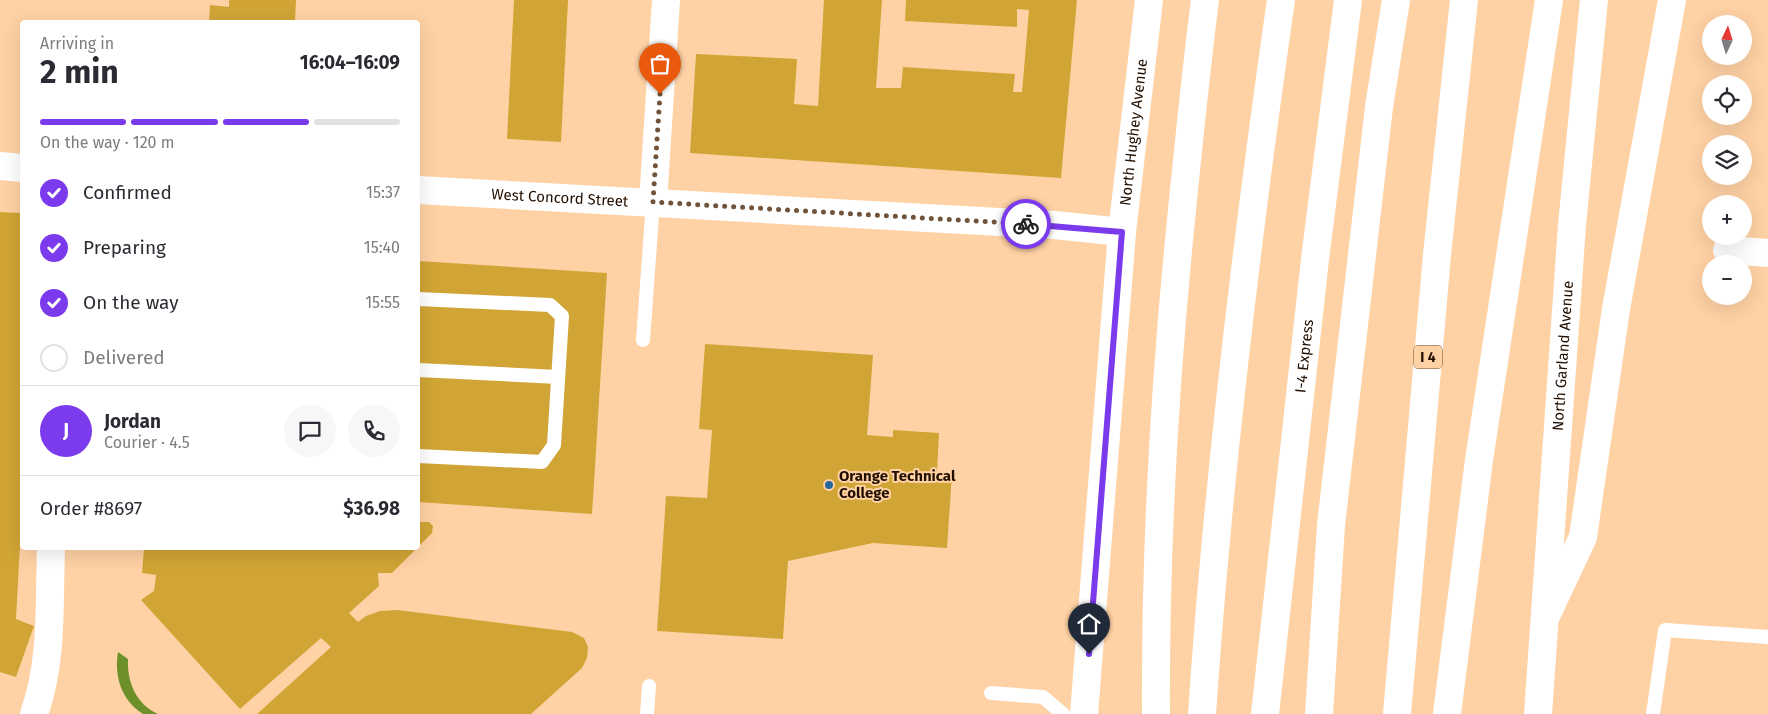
<!DOCTYPE html>
<meta charset="utf-8">
<style>
:root{--surface:#fff;--page:#f7f7f7;--text:#2b2b33;--muted:#7c7c81;--line:#e1e1e2;--accent:#7c3aed}
body{margin:0;font-family:"Fira Sans",sans-serif;background:var(--page);color:var(--text);height:100vh;display:flex;flex-direction:column;font-size:19px;white-space:nowrap}
*{box-sizing:border-box;margin:0}
p{font-size:16px;color:var(--muted)}
.icon{flex:none;width:28px;height:28px;fill:none;stroke:currentColor;stroke-width:2;stroke-linecap:round;stroke-linejoin:round}
.map{position:relative;flex:1;overflow:hidden}
.details{position:absolute;left:20px;top:20px;width:400px;height:530px;display:flex;flex-direction:column;background:var(--surface);border-radius:5px;box-shadow:0 5px 20px #0002}
.details>*{flex:none}
.needle{width:32px;rotate:4deg}
.fabs{position:absolute;left:1702px;top:15px;display:grid;gap:10px}
.fabs a{display:grid;place-items:center;width:50px;height:50px;border-radius:50%;background:var(--surface);box-shadow:0 5px 20px #0002;font-size:25px}
.pin{position:absolute;display:grid;place-items:center;width:42px;height:42px;color:#fff;margin:-51px -21px;border-radius:50% 50% 50% 0;rotate:-45deg;box-shadow:0 0 5px #0007}
.pin .icon{rotate:45deg}
.courier{position:absolute;display:grid;place-items:center;width:50px;height:50px;margin:-25px;border:4px solid #7c3aed;border-radius:50%;background:#fff;color:#222;box-shadow:0 1px 6px #0007}
.overview em{font-style:normal;font-weight:700}
.overview div{display:flex;flex-direction:column-reverse}
.overview{display:flex;align-items:center;justify-content:space-between;height:85px;padding:0 20px}
h1{font-size:32px;font-weight:700;line-height:38px}
.bar{display:grid;grid-template-columns:repeat(4,1fr);gap:8px 5px;align-content:center;height:60px;padding:0 20px}
.bar i{height:6px;border-radius:4px;background:var(--line)}
.bar .active{background:var(--accent)}
.bar p{grid-column:span 4}
.line{display:flex;align-items:center;gap:12px;padding:0 20px;border-top:1px solid var(--line)}
.line div{flex:1}
.round{display:grid;place-items:center;flex:none;width:52px;height:52px;border-radius:26px;background:var(--page)}
ol{padding:0 20px;list-style:none}
li{display:flex;align-items:center;gap:15px;height:55px}
li p{margin-inline-start:auto}
li .icon{padding:5px;border-radius:50%;background:var(--accent);color:#fff;stroke-width:4}
li:last-child{color:var(--muted)}
li i{width:28px;height:28px;border:2px solid var(--line);border-radius:50%}
.map>svg:first-child{display:block}
.water{fill:#6d902a}
.building{fill:#d1a535}
.lines{fill:none;stroke-linecap:round;stroke-linejoin:round}
.service{stroke:#fff;stroke-width:14}
.minor{stroke:#fff;stroke-width:28}
.tertiary{stroke:#fff;stroke-width:28}
.motorway{stroke:#fff;stroke-width:28}
.done{stroke:#70533a;stroke-width:5;stroke-dasharray:0 9}
.route{stroke:#7c3aed;stroke-width:6}
.poi-dot{fill:#25689d;stroke:#ffd2a5;stroke-width:2}
.labels{text-anchor:middle;dominant-baseline:central;stroke-width:4;stroke-linejoin:round;paint-order:stroke}
.shield{fill:#ffd2a5;stroke:#654a32;stroke-width:1}
.shield-label{font-size:14px;font-weight:bold;fill:#230f00}
.street-label{font-size:15px;fill:#230f00;stroke:#ffd2a5}
.poi-label{font-size:15px;font-weight:bold;fill:#230f00;stroke:#ffd2a5;text-anchor:start}
</style>
<div class="map">
<svg width="1768" height="714" viewBox="0 0 1768 714">
<rect width="100%" height="100%" fill="#ffd2a5"/>
<path class="water" d="M118 652 128 659C127 682 136 704 158 714H143C121 700 114 676 118 652Z"/>
<g class="building">
<path d="M229 0H296L295 22H209L210 5 229 7Z"/>
<path d="M514 0H568L561 142 507 139Z"/>
<path d="M824 0H882L876 88H901L903 67 1015 74 1013 92H1022L1029 10 1017 9V27L905 21 906 0H1077L1061 178 690 153 696 54 797 59 794 104 818 106Z"/>
<path d="M0 212 22 213V508L16 619 34 626 16 677 0 672Z"/>
<path d="M418 261 607 273 592 514 418 502Z"/>
<path d="M705 344 873 355 867 435 893 437V430L939 433 937 473 952 474 947 548 873 543 788 561 783 639 657 631 666 496 707 498 712 430 699 429Z"/>
<path d="M418 522H429L433 526 432 533 392 573H378L379 586 349 613 358 622 366 616 380 611 398 610 572 632 584 638 588 647 587 658 582 668 531 714H257L331 647 321 638 240 709 141 600 154 591 156 575 142 573 144 548H418Z"/>
</g>
<g class="lines">
<g class="service">
<path d="M418 299 550 305 562 316 554 445 542 462 418 456"/>
<path d="M643 340 653 202"/>
<path d="M418 370 558 377"/>
<path d="M991 693 1043 697 1063 714"/>
<path d="M647 714 649 686"/>
<path d="M1653 714 1665 630 1768 637"/>
</g>
<g class="minor">
<path d="M0 166 22 168"/>
<path id="s1" d="M418 190 1054 225 1122 232"/>
<path d="M653 202 666 0"/>
<path d="M1727 250 1768 253"/>
<path d="M34 714C53 661 49 603 51 548"/>
</g>
<g class="tertiary">
<path id="s2" d="M1084 714 1122 232 1149 0"/>
<path id="s3" d="M1538 714 1572 225 1594 0"/>
</g>
<g class="motorway">
<path d="M1545 618 1583 537 1616 309 1672 0"/>
<path d="M1156 714C1155 545 1165 377 1182 210 1189 140 1196 70 1205 0"/>
<path d="M1202 714C1218 475 1247 237 1281 0"/>
<path id="s4" d="M1265 714 1315 259 1348 0"/>
<path d="M1319 714 1331 525 1379 107 1396 0"/>
<path d="M1397 714 1437 255 1464 0"/>
<path d="M1447 714 1479 460 1549 0"/>
</g>
</g>
<g class="lines">
<path class="done" d="M660 94 653 202 1026 224"/>
<path class="route" d="M1026 224 1122 232 1089 654"/>
</g>
<circle class="poi-dot" cx="829" cy="485" r="5"/>
<g class="labels">
<rect class="shield" x="1414" y="345.5" width="28" height="23" rx="4"/>
<g class="shield-label">
<text x="1428" y="357">I 4</text>
</g>
<g class="street-label">
<text stroke="none"><textPath href="#s2" startOffset="584">North Hughey Avenue</textPath></text>
<text stroke="none"><textPath href="#s1" startOffset="142">West Concord Street</textPath></text>
<text stroke="none"><textPath href="#s4" startOffset="360">I-4 Express</textPath></text>
<text stroke="none"><textPath href="#s3" startOffset="359">North Garland Avenue</textPath></text>
</g>
<g class="poi-label">
<text x="839" y="476">Orange Technical<tspan x="839" dy="17">College</tspan></text>
</g>
</g>
</svg>
<div class="fabs">
<a><svg class="needle" viewBox="-14 -14 28 28"><path d="M0-13l5 13h-10z" fill="#e53935"/><path d="M0 13l5-13h-10z" fill="#7c7c81"/></svg></a>
<a><svg class="icon" aria-label="locate" viewBox="0 0 24 24"><circle cx="12" cy="12" r="6"/><path d="M12 2v4M12 18v4M2 12h4M18 12h4"/></svg></a>
<a><svg class="icon" aria-label="layers" viewBox="0 0 24 24"><path d="M12 4l9 5-9 5-9-5zM3 14l9 5 9-5"/></svg></a>
<a>+</a>
<a>−</a>
</div>
<div class="pin" style="left:660px;top:94px;background:#ea580c"><svg class="icon" aria-label="bag" viewBox="0 0 24 24"><path d="M5 8h14l-1 12H6zM9 8a3 3 0 0 1 6 0"/></svg></div>
<div class="pin" style="left:1089px;top:654px;background:#1f2937"><svg class="icon" aria-label="home" viewBox="0 0 24 24"><path d="M3 11l9-7 9 7M6 9v11h12V9"/></svg></div>
<div class="courier" style="left:1026px;top:224px"><svg class="icon" aria-label="bike" viewBox="0 0 24 24"><circle cx="6" cy="16" r="4"/><circle cx="18" cy="16" r="4"/><path d="M6 16l4-8h5l3 8M10 8l3 8H6M13 5h3"/></svg></div>
<section class="details">
<div class="overview"><div><h1>2 min</h1><p>Arriving in</p></div><em>16:04–16:09</em></div>
<div class="bar"><i class="active"></i><i class="active"></i><i class="active"></i><i></i><p>On the way · 120 m</p></div>
<ol>
<li><svg class="icon" aria-label="check" viewBox="0 0 24 24"><path d="M5 12l5 5 9-10"/></svg>Confirmed<p>15:37</p></li>
<li><svg class="icon" aria-label="check" viewBox="0 0 24 24"><path d="M5 12l5 5 9-10"/></svg>Preparing<p>15:40</p></li>
<li><svg class="icon" aria-label="check" viewBox="0 0 24 24"><path d="M5 12l5 5 9-10"/></svg>On the way<p>15:55</p></li>
<li><i></i>Delivered</li>
</ol>
<div class="line" style="height:90px"><b class="round" style="background:var(--accent);color:#fff">J</b><div><b>Jordan</b><p>Courier · 4.5</p></div><a class="round"><svg class="icon" aria-label="chat" viewBox="0 0 24 24"><path d="M4 5h16v11H9l-5 4z"/></svg></a><a class="round"><svg class="icon" aria-label="phone" viewBox="0 0 24 24"><path d="M5 4h4l2 5-3 2q2 4 5 5l2-3 5 2v4C11 20 4 13 5 4z"/></svg></a></div>
<div class="line" style="height:65px"><div>Order #8697</div><b>$36.98</b></div>
</section>
</div>
